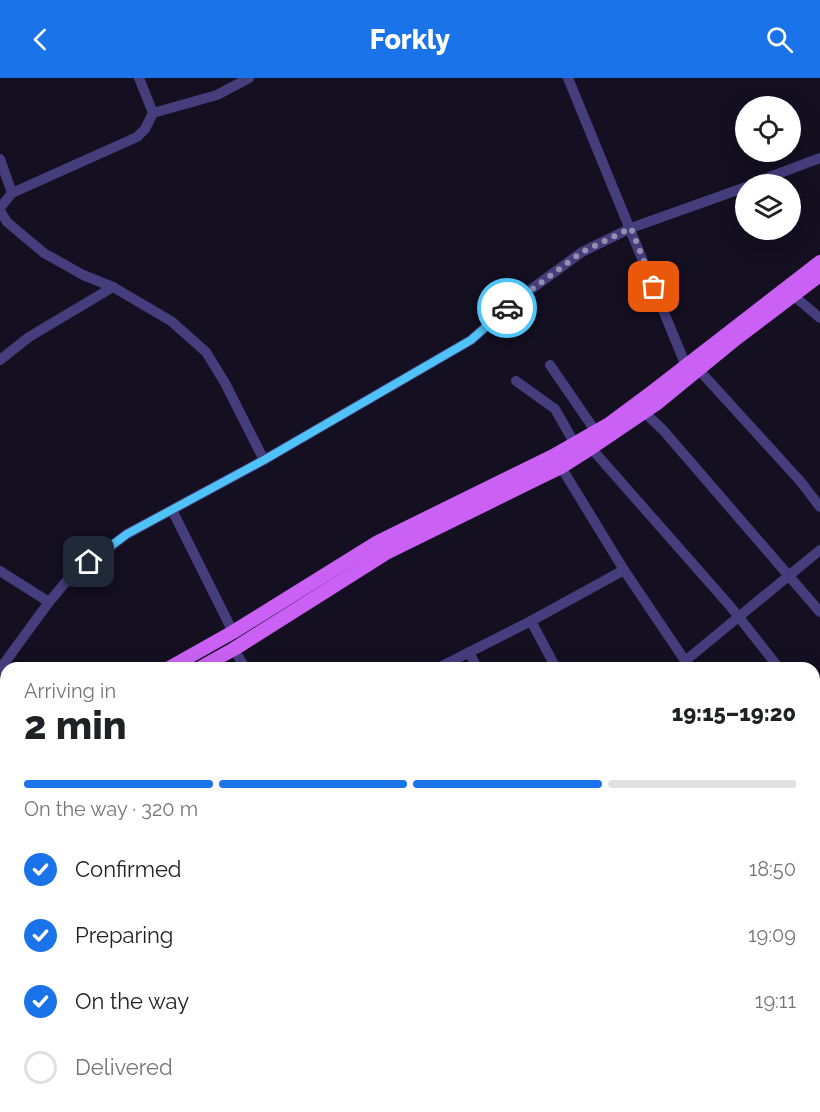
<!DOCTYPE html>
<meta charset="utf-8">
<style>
:root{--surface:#fff;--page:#f2f2f2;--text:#202124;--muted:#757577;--line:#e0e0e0;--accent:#1a73e8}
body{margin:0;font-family:Raleway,sans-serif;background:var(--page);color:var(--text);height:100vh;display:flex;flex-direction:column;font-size:22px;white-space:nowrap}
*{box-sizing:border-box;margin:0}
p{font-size:20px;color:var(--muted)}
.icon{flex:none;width:33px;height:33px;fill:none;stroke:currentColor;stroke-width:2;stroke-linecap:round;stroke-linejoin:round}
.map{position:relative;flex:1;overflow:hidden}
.details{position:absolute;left:0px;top:584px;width:820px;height:452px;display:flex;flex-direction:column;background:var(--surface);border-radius:18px 18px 0 0;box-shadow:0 6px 24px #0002}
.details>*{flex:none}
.controls{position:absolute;left:735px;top:18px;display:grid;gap:12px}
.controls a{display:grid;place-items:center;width:66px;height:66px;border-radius:50%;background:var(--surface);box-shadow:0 6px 24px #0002;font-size:30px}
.pin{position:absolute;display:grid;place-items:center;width:51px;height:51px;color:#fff;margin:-26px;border-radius:12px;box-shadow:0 3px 9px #0006}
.courier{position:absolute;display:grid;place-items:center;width:60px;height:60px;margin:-30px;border:4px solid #4fc3f7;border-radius:50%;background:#fff;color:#222;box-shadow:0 2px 8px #0007}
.summary em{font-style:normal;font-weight:800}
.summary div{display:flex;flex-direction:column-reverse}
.summary{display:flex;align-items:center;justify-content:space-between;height:102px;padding:0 24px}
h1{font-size:39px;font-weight:800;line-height:45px}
.bar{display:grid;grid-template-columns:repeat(4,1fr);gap:9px 6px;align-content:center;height:72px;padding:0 24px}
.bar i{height:8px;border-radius:4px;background:var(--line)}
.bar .selected{background:var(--accent)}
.bar p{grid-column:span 4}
ol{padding:0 24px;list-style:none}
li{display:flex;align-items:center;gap:18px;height:66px}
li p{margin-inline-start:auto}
li .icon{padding:6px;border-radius:50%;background:var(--accent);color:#fff;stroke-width:4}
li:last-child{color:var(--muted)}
li i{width:33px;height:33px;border:3px solid var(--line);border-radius:50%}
header{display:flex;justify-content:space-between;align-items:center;height:78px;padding:0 24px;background:var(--accent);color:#fff;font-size:27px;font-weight:800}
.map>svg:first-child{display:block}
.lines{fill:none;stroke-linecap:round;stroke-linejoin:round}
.minor{stroke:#463d7d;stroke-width:10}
.major{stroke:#ca61f4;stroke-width:14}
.done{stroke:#958eaf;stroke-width:6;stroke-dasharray:0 10.8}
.route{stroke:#4fc3f7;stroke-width:8}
</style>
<header><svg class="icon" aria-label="back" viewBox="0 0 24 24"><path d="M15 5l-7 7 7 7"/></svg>Forkly<svg class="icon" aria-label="search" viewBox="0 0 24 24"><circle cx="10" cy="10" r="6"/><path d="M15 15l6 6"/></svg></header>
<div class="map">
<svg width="820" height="1034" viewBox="0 0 820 1034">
<rect width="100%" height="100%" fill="#140f21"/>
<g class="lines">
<g class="minor">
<path d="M139 0 153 35"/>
<path d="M568 0 686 288"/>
<path d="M0 81 12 115 0 130"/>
<path d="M751 106 820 80"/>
<path d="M12 115 137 59 145 51 153 35 217 17 249 0"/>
<path d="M0 133 7 144 44 175 83 197 113 209 171 243 206 274 225 305 264 382"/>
<path d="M794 218 820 240"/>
<path d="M0 282 29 259 113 209"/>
<path d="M550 287 596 354"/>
<path d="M699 292 801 404 820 429"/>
<path d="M516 303 555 331 575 366"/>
<path d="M644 334 663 352 820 534"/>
<path d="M591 370 730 528 779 590"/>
<path d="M561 389 624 492 690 590"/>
<path d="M172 432 233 554"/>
<path d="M0 493 49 524"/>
<path d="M531 543 556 590"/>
<path d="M234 571 245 590"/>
<path d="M469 574 477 590"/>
<path d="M685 583 820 472"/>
<path d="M438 590 531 543 624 492"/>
<path d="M0 591 49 524 70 499 127 456 264 382 471 262 519 220 582 174 631 150 746 109"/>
<path d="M814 634 820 641"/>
<path d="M814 737 820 744"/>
<path d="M814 841 820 847"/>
<path d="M814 965 820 975"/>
<path d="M485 1029 488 1034"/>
<path d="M560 1029 562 1034"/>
<path d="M673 1029 676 1034"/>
<path d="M153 1034 159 1029"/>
<path d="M205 1034 206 1029"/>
<path d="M603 1034 616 1029"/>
</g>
<g class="major">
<path d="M169 590 233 554 378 464 553 378 609 346 652 314 820 184"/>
<path d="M200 590 234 571 386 475 561 389 591 370 656 326 733 263 820 197"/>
<path d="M0 682 6 679"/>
<path d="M0 699 6 696"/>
</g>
</g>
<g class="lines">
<path class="done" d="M507 230 582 174 631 150 654 209"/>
<path class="route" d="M89 484 127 456 264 382 471 262 507 230"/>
</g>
</svg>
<div class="controls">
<a><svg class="icon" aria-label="locate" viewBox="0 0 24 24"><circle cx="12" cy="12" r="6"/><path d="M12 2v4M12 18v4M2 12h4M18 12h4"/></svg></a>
<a><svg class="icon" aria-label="layers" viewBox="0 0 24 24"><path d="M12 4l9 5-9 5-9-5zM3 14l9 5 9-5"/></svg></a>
</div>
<div class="pin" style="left:654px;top:209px;background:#ea580c"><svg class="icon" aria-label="bag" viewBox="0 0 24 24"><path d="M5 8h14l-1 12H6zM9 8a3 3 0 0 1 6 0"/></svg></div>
<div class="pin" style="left:89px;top:484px;background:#1f2937"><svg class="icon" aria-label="home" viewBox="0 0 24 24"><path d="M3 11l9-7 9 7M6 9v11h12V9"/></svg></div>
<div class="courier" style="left:507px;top:230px"><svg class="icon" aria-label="car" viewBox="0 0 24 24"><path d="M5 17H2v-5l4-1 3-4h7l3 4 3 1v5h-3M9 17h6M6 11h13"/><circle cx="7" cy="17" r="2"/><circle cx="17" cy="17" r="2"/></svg></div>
<section class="details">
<div class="summary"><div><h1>2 min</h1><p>Arriving in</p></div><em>19:15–19:20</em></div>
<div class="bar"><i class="selected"></i><i class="selected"></i><i class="selected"></i><i></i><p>On the way · 320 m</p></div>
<ol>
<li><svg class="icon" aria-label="check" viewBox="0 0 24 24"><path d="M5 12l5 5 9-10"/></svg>Confirmed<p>18:50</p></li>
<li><svg class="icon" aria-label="check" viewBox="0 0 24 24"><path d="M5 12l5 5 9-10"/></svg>Preparing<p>19:09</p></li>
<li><svg class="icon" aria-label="check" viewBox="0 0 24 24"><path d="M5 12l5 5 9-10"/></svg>On the way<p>19:11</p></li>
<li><i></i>Delivered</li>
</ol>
</section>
</div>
